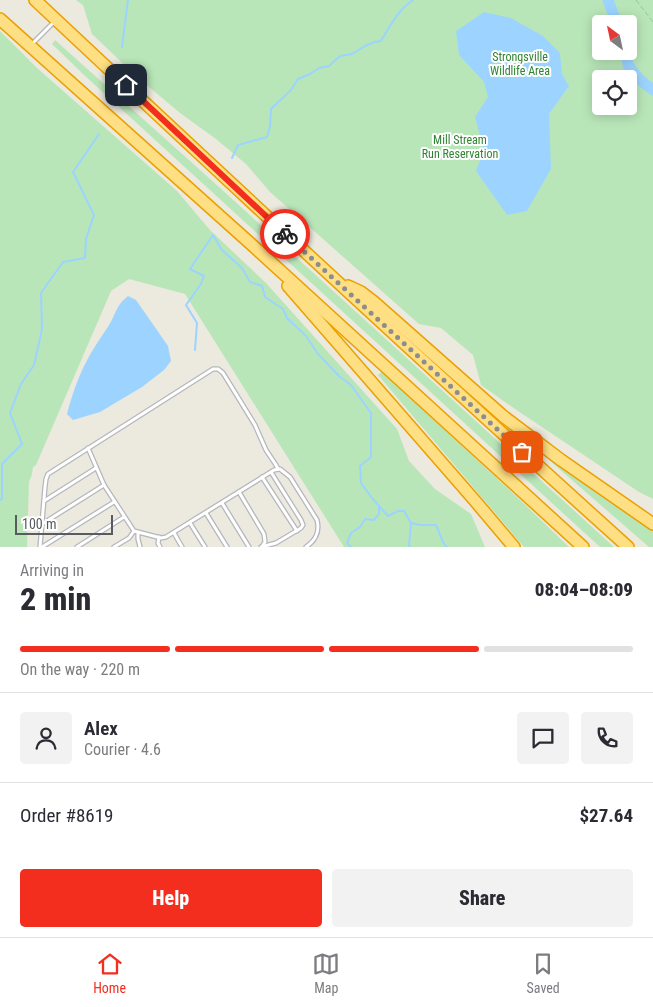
<!DOCTYPE html>
<meta charset="utf-8">
<style>
:root{--surface:#fff;--page:#f2f2f3;--text:#2b2b33;--muted:#7c7c81;--line:#e1e1e2;--accent:#f32e1e}
body{margin:0;font-family:"Roboto Condensed",sans-serif;background:var(--page);color:var(--text);height:100vh;display:flex;flex-direction:column;font-size:19px;white-space:nowrap}
*{box-sizing:border-box;margin:0}
p{font-size:16px;color:var(--muted)}
.icon{flex:none;width:28px;height:28px;fill:none;stroke:currentColor;stroke-width:2;stroke-linecap:round;stroke-linejoin:round}
.map{position:relative;height:547px;overflow:hidden}
.sheet{display:flex;flex-direction:column;background:var(--surface);flex:1}
.sheet>*{flex:none}
.needle{width:32px;rotate:327deg}
.tools{position:absolute;left:592px;top:15px;display:grid;gap:10px}
.tools a{display:grid;place-items:center;width:45px;height:45px;border-radius:5px;background:var(--surface);box-shadow:0 2px 12px #0003;font-size:25px}
.scale{position:absolute;left:15px;bottom:12px;width:98px;box-sizing:border-box;padding-left:5px;border:2px solid #585c61;border-top:0;font-size:14px;line-height:18px;white-space:nowrap;color:#585c61;-webkit-text-stroke:4px #fff;paint-order:stroke}
.pin{position:absolute;display:grid;place-items:center;width:42px;height:42px;color:#fff;margin:-21px;border-radius:10px;box-shadow:0 2px 8px #0006}
.courier{position:absolute;display:grid;place-items:center;width:50px;height:50px;margin:-25px;border:4px solid #f32e1e;border-radius:50%;background:#fff;color:#222;box-shadow:0 1px 6px #0007}
.head em{font-style:normal;font-weight:800}
.head div{display:flex;flex-direction:column-reverse}
.head{display:flex;align-items:center;justify-content:space-between;height:85px;padding:0 20px}
h1{font-size:32px;font-weight:800;line-height:38px}
.bar{display:grid;grid-template-columns:repeat(4,1fr);gap:8px 5px;align-content:center;height:60px;padding:0 20px}
.bar i{height:6px;border-radius:4px;background:var(--line)}
.bar .current{background:var(--accent)}
.bar p{grid-column:span 4}
.line{display:flex;align-items:center;gap:12px;padding:0 20px;border-top:1px solid var(--line)}
.line div{flex:1}
.round{display:grid;place-items:center;flex:none;width:52px;height:52px;border-radius:5px;background:var(--page)}
.cta{display:flex;gap:10px;margin-top:auto;padding:10px 20px}
.cta a{flex:1;height:58px;border-radius:5px;background:var(--accent);color:#fff;font-size:20px;font-weight:800;line-height:58px;text-align:center}
.cta a+a{background:var(--page);color:var(--text)}
.menu{display:flex;justify-content:space-around;align-items:center;height:70px;border-top:1px solid var(--line);background:var(--surface);font-size:14px;color:var(--muted)}
.menu a{display:grid;justify-items:center;gap:2px}
.menu .current{color:var(--accent)}
.map>svg:first-child{display:block}
.green{fill:#b9e6b9;fill-rule:evenodd}
.water{fill:#9cd4ff}
.lines{fill:none;stroke-linecap:round;stroke-linejoin:round}
.stream{stroke:#9cd4ff;stroke-width:2}
.river{stroke:#9cd4ff;stroke-width:11}
.lane-casing{stroke:#b5b7bd;stroke-width:5.5}
.highway-casing{stroke:#eba000;stroke-width:14}
.path{stroke:#90c59f;stroke-width:1;stroke-dasharray:5 2.5;stroke-linecap:butt}
.lane{stroke:#fff;stroke-width:3}
.highway{stroke:#ffdf83;stroke-width:11}
.done{stroke:#8c8d8d;stroke-width:5;stroke-dasharray:0 9}
.route{stroke:#f32e1e;stroke-width:6}
.labels{text-anchor:middle;dominant-baseline:central;stroke-width:4;stroke-linejoin:round;paint-order:stroke}
.park-label{font-size:12px;fill:#2e8232;stroke:#fff}
</style>
<div class="map">
<svg width="653" height="547" viewBox="0 0 653 547">
<rect width="100%" height="100%" fill="#ece9de"/>
<g class="green">
<path d="M76 0H653V499L639 492 518 411 481 385 473 355 441 328 419 324 270 192 246 164 216 139 180 113 136 76 92 34 83 5ZM601 24H629V51H601ZM601 79H629V106H601Z"/>
<path d="M0 31 37 68 177 191 210 230 266 283 397 429 409 461 435 489 471 514 485 547H344L185 294 129 279 111 291 36 465 33 467 32 474 29 482 27 547H0Z"/>
<path d="M55 40 219 187 614 547H600L83 74 52 44Z"/>
<path d="M382 372 518 498 569 547H524L378 375Z"/>
<path d="M519 434 653 528V547H649Z"/>
</g>
<g class="water">
<path d="M484 12 511 18 543 36 560 53 562 74 569 86 549 114 551 169 527 211 507 215 476 171 484 150 475 117 488 97 484 82 459 55 456 31Z"/>
<path d="M128 296 136 300 168 346 171 361 164 370 142 387 100 412 73 420 67 414C73 391 82 366 96 345 100 338 105 332 109 325 116 314 116 305 128 296Z"/>
</g>
<g class="lines">
<g class="stream">
<path d="M122 47 128 0"/>
<path d="M232 158 238 145 267 137 270 127 271 109 291 90 298 79 310 74 319 68 329 66 340 56 352 54 365 46 374 42 381 41C390 26 398 10 413 0"/>
<path d="M195 350 197 323 186 305 201 284 204 276 190 269 213 235 222 250 242 268 250 282 262 286 265 297 283 309 287 318 306 336 318 354 340 377 351 385 371 413V457L360 466 361 483 372 498 388 516 398 511H404L411 523 420 525H436L443 542 447 547"/>
<path d="M0 500 2 499V464L22 444 10 413 21 384 34 365 42 329 41 293 63 262 85 258 86 239 94 215 73 172 99 134"/>
<path d="M351 547 347 543 351 533 360 527 365 519 374 520 379 514V507"/>
<path d="M410 547 409 545 411 523"/>
</g>
<g class="river">
<path d="M608 0 617 24"/>
<path d="M626 51 628 65 639 79 653 90"/>
</g>
<defs>
<g id="lane">
<path d="M32 44 54 22"/>
<path d="M88 448 104 485 134 531 161 538 166 537 274 470 280 469 290 477 317 520C320 532 316 540 306 547"/>
<path d="M262 477 297 531"/>
<path d="M239 492 264 534 265 542 263 545"/>
<path d="M44 501 96 468"/>
<path d="M222 503 249 547"/>
<path d="M206 513 227 547"/>
<path d="M190 523 205 547"/>
<path d="M42 524 104 485"/>
<path d="M138 533V539L140 547"/>
<path d="M174 533 182 547"/>
<path d="M159 537 158 543 160 547"/>
<path d="M40 547 45 487 46 479 48 474 213 369H218L223 373 255 425 266 450 276 465 278 469"/>
<path d="M42 547 114 502"/>
<path d="M77 547 124 517"/>
<path d="M114 547 129 538 134 531"/>
<path d="M261 547 276 543 301 528 303 525 301 520 271 472"/>
</g>
<g id="highway">
<path d="M35 0C231 184 428 367 628 547"/>
<path d="M0 19 251 244 583 547"/>
<path d="M288 286 476 502 514 547"/>
<path d="M348 286 361 292 374 302 503 416 561 460 653 524"/>
</g>
</defs>
<use href="#lane" class="lane-casing"/>
<use href="#highway" class="highway-casing"/>
<path class="path" d="M636 0 653 22"/>
<use href="#lane" class="lane"/>
<use href="#highway" class="highway"/>
</g>
<g class="lines">
<path class="done" d="M285 234 522 452"/>
<path class="route" d="M126 85 285 234"/>
</g>
<g class="labels">
<g class="park-label">
<text x="520" y="57">Strongsville<tspan x="520" dy="14">Wildlife Area</tspan></text>
<text x="460" y="140">Mill Stream<tspan x="460" dy="14">Run Reservation</tspan></text>
</g>
</g>
</svg>
<div class="tools">
<a><svg class="needle" viewBox="-14 -14 28 28"><path d="M0-13l5 13h-10z" fill="#e53935"/><path d="M0 13l5-13h-10z" fill="#7c7c81"/></svg></a>
<a><svg class="icon" aria-label="locate" viewBox="0 0 24 24"><circle cx="12" cy="12" r="6"/><path d="M12 2v4M12 18v4M2 12h4M18 12h4"/></svg></a>
</div>
<div class="scale">100 m</div>
<div class="pin" style="left:522px;top:452px;background:#ea580c"><svg class="icon" aria-label="bag" viewBox="0 0 24 24"><path d="M5 8h14l-1 12H6zM9 8a3 3 0 0 1 6 0"/></svg></div>
<div class="pin" style="left:126px;top:85px;background:#1f2937"><svg class="icon" aria-label="home" viewBox="0 0 24 24"><path d="M3 11l9-7 9 7M6 9v11h12V9"/></svg></div>
<div class="courier" style="left:285px;top:234px"><svg class="icon" aria-label="bike" viewBox="0 0 24 24"><circle cx="6" cy="16" r="4"/><circle cx="18" cy="16" r="4"/><path d="M6 16l4-8h5l3 8M10 8l3 8H6M13 5h3"/></svg></div>
</div>
<section class="sheet">
<div class="head"><div><h1>2 min</h1><p>Arriving in</p></div><em>08:04–08:09</em></div>
<div class="bar"><i class="current"></i><i class="current"></i><i class="current"></i><i></i><p>On the way · 220 m</p></div>
<div class="line" style="height:90px"><a class="round"><svg class="icon" aria-label="person" viewBox="0 0 24 24"><circle cx="12" cy="8" r="4"/><path d="M4 21q1-7 8-7t8 7"/></svg></a><div><b>Alex</b><p>Courier · 4.6</p></div><a class="round"><svg class="icon" aria-label="chat" viewBox="0 0 24 24"><path d="M4 5h16v11H9l-5 4z"/></svg></a><a class="round"><svg class="icon" aria-label="phone" viewBox="0 0 24 24"><path d="M5 4h4l2 5-3 2q2 4 5 5l2-3 5 2v4C11 20 4 13 5 4z"/></svg></a></div>
<div class="line" style="height:65px"><div>Order #8619</div><b>$27.64</b></div>
<div class="cta"><a>Help</a><a>Share</a></div>
</section>
<nav class="menu">
<a class="current"><svg class="icon" aria-label="home" viewBox="0 0 24 24"><path d="M3 11l9-7 9 7M6 9v11h12V9"/></svg>Home</a>
<a><svg class="icon" aria-label="map" viewBox="0 0 24 24"><path d="M3 6l6-2 6 2 6-2v14l-6 2-6-2-6 2zM9 4v14M15 6v14"/></svg>Map</a>
<a><svg class="icon" aria-label="saved" viewBox="0 0 24 24"><path d="M7 4h10v16l-5-4-5 4z"/></svg>Saved</a>
</nav>
